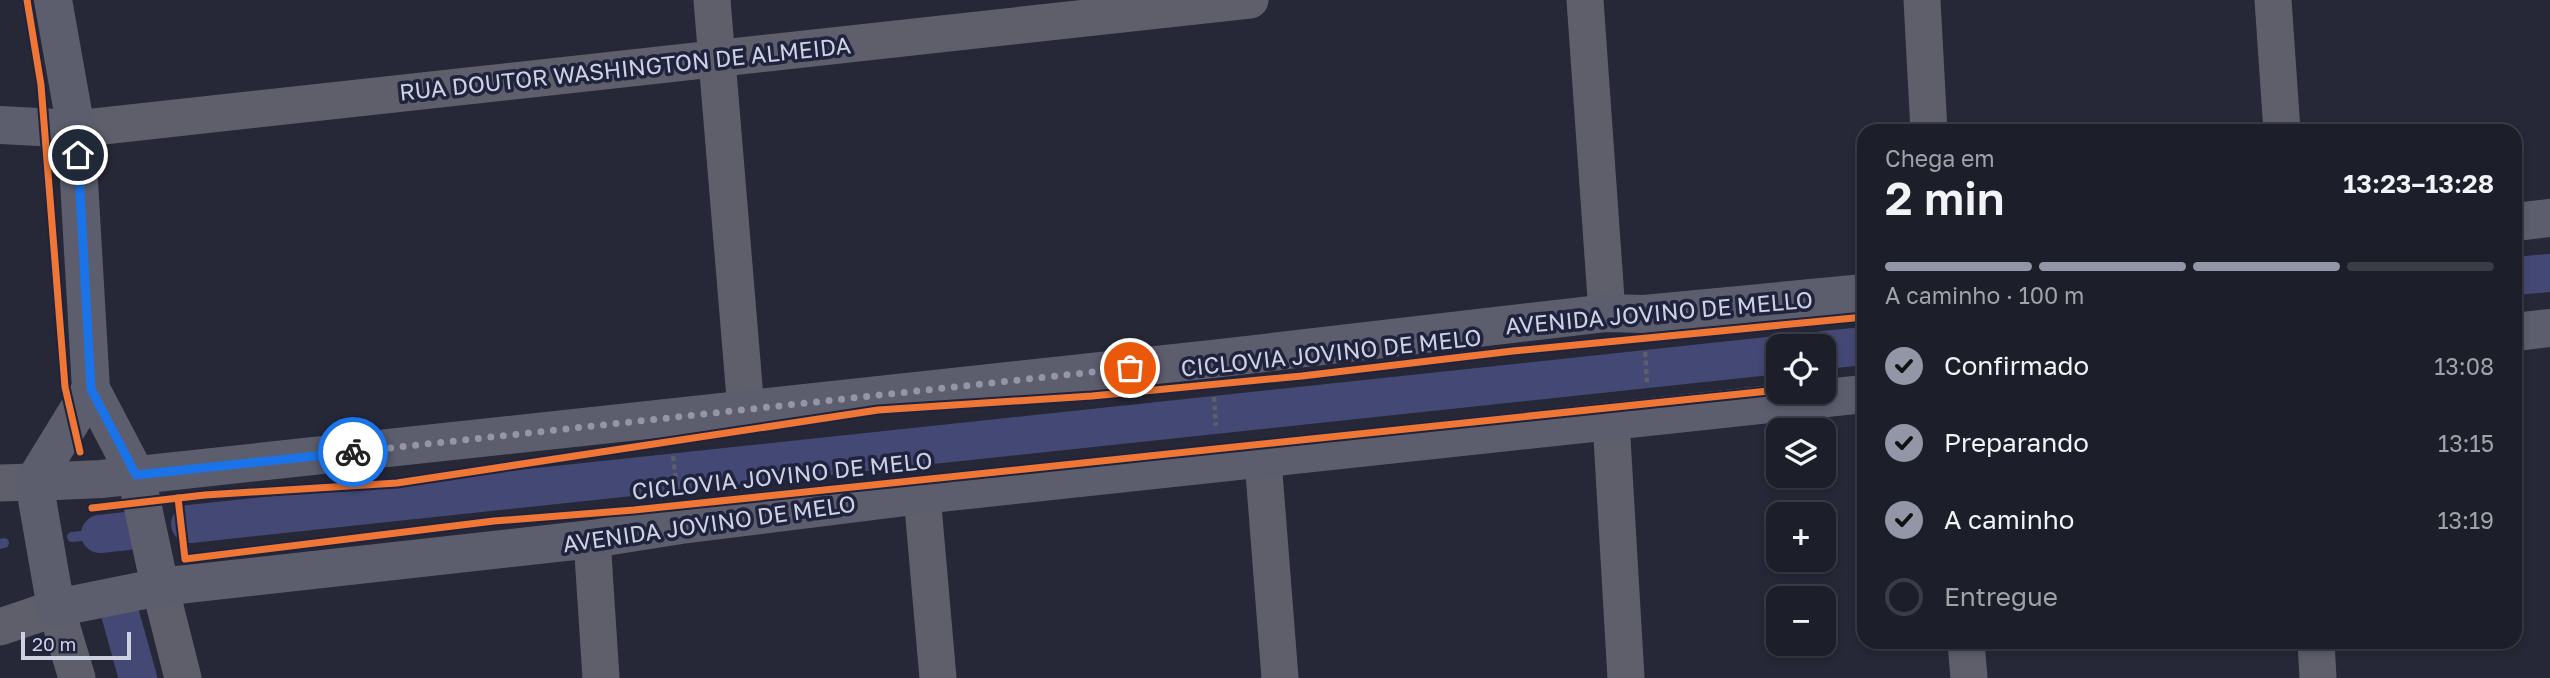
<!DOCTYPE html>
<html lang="pt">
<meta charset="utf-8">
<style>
:root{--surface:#1c1e29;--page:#252731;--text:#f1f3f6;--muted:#a0a2a8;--line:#3a3c46;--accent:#9396a6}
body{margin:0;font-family:"Golos Text",sans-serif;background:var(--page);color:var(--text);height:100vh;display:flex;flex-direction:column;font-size:26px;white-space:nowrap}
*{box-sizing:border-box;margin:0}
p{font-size:23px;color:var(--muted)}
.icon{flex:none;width:38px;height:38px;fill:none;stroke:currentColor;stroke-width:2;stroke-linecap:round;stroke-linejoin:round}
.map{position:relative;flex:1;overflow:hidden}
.panel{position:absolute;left:1857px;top:124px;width:665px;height:525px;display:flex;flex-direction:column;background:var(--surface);border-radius:21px;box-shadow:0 4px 10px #0003,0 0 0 2px var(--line)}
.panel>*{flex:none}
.buttons{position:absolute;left:1766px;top:334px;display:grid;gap:14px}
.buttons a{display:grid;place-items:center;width:70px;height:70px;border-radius:14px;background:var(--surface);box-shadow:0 4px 10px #0003,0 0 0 2px var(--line);font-size:35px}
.scale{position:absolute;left:21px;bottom:18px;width:110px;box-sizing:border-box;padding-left:7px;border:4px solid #ced1e2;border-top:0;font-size:19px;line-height:24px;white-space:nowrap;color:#ced1e2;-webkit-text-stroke:5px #20233d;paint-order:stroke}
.pin{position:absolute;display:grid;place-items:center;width:60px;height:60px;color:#fff;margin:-30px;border:4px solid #fff;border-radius:50%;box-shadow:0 2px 7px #0007}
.courier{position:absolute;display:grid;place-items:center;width:70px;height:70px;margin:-35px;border:5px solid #1a73e8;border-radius:50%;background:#fff;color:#222;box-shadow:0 2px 9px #0007}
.head em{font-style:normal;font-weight:600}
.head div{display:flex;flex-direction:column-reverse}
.head{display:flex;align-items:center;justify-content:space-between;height:119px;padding:0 28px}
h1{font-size:46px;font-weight:600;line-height:52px}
.bar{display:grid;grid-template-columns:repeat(4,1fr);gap:10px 7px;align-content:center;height:84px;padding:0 28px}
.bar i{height:9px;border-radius:5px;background:var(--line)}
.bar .selected{background:var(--accent)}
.bar p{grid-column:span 4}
ol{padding:0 28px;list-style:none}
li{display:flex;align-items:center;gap:21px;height:77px}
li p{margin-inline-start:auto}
li .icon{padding:7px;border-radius:50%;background:var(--accent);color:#111;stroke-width:4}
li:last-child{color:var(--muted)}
li i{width:38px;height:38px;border:4px solid var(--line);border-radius:50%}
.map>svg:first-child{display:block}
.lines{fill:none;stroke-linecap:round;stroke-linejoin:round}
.stream{stroke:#434875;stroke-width:10}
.canal{stroke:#434875;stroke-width:38}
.path{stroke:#5c5e68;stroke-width:4.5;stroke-dasharray:5 3.5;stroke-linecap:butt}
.minor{stroke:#5e5f6b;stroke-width:37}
.major{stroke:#5c5e6e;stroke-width:38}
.cycleway-casing{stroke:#20233d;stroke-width:11}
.cycleway{stroke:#f07635;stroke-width:7}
.done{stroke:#9396a6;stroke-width:7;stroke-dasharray:0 12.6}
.route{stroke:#1a73e8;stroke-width:9}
.labels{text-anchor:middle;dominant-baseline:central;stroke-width:7;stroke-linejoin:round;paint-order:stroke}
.street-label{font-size:23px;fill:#ced1e2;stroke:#20233d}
</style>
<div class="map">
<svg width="2550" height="678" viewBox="0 0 2550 678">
<rect width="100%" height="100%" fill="#262837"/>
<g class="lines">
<g class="stream">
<path d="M72 537 100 534"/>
<path d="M0 544 4 543"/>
</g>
<g class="canal">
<path d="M2515 276 2550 273"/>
<path d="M1824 350 1864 346"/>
<path d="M190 524 1778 355"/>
<path d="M100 534 127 531"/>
<path d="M119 610 138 678"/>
</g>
<g class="path">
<path d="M1645 352 1647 382"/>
<path d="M1214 397 1216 426"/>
<path d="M673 456 677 489"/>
</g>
<g class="minor">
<path d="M712 0 746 410"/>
<path d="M1585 0 1607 313"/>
<path d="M1922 0 1929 131"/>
<path d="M2273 0 2282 131"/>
<path d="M76 129 1250 0"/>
<path d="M1611 421 1626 678"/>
<path d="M1263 460 1280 678"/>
<path d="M0 483 34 482"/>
<path d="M922 495 938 678"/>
<path d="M592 539 601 678"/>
<path d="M160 587 183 678"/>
<path d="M0 627 56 608 77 678"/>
<path d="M1966 642 1969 678"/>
<path d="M2316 642 2318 678"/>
</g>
<g class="major">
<path d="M53 0 76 129 91 389 136 475 160 587"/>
<path d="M0 125 76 129"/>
<path d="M2515 222 2550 218"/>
<path d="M2515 332 2550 328"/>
<path d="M34 482 56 608 160 587 592 539 681 525 922 495 1864 394"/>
<path d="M34 482 101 479 1212 359 1607 313 1644 314 1864 293"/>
<path d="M34 482 91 389"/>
</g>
<defs>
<g id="cycleway">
<path d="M27 0 41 85 65 387 80 452"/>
<path d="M178 498 185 559 494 521 634 510 1778 390"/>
<path d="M92 508 205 495 397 483 878 410 1092 396 1302 376 1513 351 1864 317"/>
</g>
</defs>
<use href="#cycleway" class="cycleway-casing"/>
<use href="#cycleway" class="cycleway"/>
</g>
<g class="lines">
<path class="done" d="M353 452 1130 368"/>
<path class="route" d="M78 155 91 389 136 475 353 452"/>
</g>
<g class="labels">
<g class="street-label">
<text transform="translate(625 68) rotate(-6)">RUA DOUTOR WASHINGTON DE ALMEIDA</text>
<text transform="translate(1659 312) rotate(-5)">AVENIDA JOVINO DE MELLO</text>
<text transform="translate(1331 352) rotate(-6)">CICLOVIA JOVINO DE MELO</text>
<text transform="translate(782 475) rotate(-6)">CICLOVIA JOVINO DE MELO</text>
<text transform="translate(709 523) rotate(-8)">AVENIDA JOVINO DE MELO</text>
</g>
</g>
</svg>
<div class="buttons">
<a><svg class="icon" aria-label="locate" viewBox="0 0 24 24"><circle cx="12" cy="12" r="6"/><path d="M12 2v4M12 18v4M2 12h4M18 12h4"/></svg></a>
<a><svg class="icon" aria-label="layers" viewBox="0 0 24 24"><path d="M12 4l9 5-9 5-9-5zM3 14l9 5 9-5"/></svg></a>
<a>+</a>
<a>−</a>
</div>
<div class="scale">20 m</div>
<div class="pin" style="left:1130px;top:368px;background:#ea580c"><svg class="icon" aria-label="bag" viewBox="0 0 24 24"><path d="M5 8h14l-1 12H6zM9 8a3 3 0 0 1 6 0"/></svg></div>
<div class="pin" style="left:78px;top:155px;background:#1f2937"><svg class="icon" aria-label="home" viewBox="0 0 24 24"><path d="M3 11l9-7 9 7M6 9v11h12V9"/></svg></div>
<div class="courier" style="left:353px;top:452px"><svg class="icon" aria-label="bike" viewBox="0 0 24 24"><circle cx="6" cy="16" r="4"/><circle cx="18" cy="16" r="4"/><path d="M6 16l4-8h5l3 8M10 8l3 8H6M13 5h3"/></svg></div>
<section class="panel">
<div class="head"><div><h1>2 min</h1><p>Chega em</p></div><em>13:23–13:28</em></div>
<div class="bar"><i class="selected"></i><i class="selected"></i><i class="selected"></i><i></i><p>A caminho · 100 m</p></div>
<ol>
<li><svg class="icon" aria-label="check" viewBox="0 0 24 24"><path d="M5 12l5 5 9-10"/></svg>Confirmado<p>13:08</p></li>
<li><svg class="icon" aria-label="check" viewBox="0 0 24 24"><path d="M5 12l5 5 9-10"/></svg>Preparando<p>13:15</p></li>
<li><svg class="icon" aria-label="check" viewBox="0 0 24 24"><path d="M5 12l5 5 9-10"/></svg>A caminho<p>13:19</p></li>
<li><i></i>Entregue</li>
</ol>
</section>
</div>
